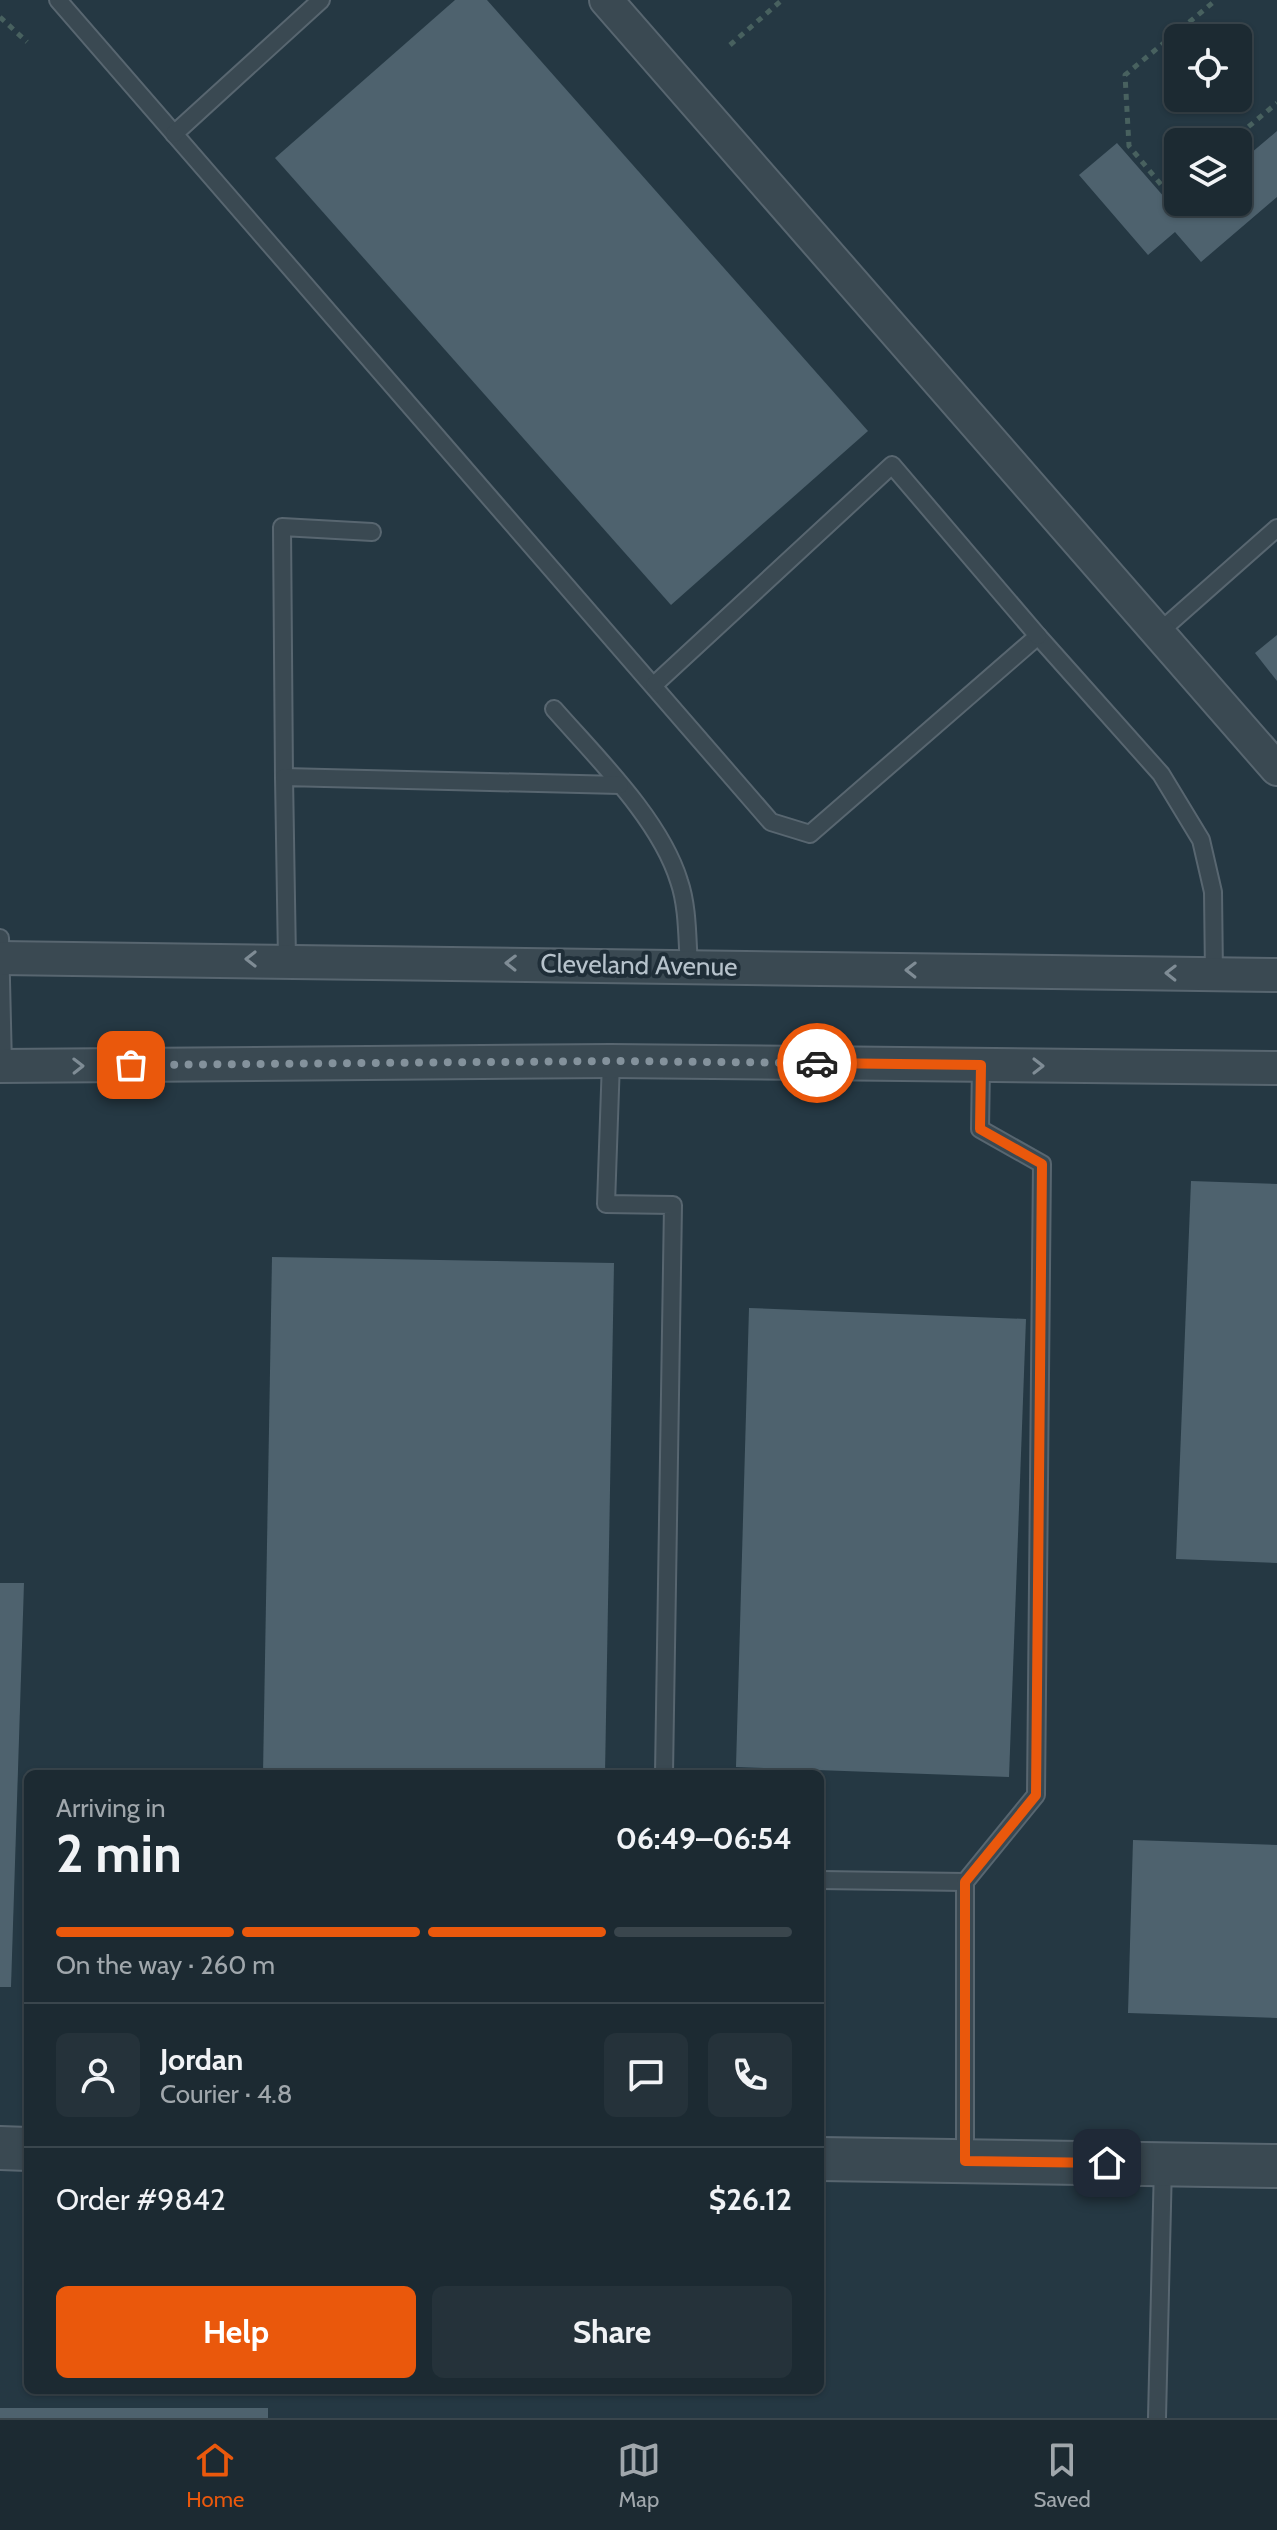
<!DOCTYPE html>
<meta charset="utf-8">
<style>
:root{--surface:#1c2a32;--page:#25323a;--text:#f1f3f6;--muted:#a0a7ac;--line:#3a464d;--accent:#ea580c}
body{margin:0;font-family:Cabin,sans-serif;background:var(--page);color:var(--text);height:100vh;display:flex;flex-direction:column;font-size:30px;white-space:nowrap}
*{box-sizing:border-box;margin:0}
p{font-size:26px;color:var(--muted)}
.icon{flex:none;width:44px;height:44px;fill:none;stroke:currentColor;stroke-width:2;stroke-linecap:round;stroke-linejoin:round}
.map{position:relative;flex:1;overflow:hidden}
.panel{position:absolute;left:24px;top:1770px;width:800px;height:624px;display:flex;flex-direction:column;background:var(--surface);border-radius:12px;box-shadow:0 2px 6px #0004,0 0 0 2px var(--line)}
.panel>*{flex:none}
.controls{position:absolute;left:1164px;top:24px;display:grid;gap:16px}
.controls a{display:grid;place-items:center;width:88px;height:88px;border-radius:12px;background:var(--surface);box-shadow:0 2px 6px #0004,0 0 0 2px var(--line);font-size:40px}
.pin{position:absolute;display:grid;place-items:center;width:68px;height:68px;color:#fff;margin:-34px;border-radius:16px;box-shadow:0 4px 12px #0006}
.courier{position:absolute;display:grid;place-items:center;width:80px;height:80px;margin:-40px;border:6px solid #ea580c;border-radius:50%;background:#fff;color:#222;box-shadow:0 2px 10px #0007}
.head em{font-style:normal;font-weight:800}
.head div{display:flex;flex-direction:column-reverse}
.head{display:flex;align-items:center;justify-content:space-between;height:136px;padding:0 32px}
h1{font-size:52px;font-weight:800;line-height:60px}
.bar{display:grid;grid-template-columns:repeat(4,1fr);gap:12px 8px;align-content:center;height:96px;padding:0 32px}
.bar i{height:10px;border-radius:6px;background:var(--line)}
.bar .selected{background:var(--accent)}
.bar p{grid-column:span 4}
.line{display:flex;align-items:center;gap:20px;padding:0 32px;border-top:2px solid var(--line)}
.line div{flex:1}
.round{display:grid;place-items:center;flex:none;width:84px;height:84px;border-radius:12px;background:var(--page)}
.button{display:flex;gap:16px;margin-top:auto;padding:16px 32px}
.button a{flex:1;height:92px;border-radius:12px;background:var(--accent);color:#fff;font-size:32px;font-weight:800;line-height:92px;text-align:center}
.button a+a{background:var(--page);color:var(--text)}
.tab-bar{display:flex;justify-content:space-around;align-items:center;height:112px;border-top:2px solid var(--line);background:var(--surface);font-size:22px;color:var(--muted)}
.tab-bar a{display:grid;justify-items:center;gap:4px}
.tab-bar .selected{color:var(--accent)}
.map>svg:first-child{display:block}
.building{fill:#4e626e}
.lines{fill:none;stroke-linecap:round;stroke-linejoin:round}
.service-casing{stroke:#586670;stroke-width:20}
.minor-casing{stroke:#586670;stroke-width:36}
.tertiary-casing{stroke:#586670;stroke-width:46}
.path{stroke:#48615f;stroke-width:5;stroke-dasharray:6 6;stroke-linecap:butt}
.service{stroke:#3a4952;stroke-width:16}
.minor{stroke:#3a4952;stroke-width:32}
.tertiary{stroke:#3a4952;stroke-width:42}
.oneway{stroke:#7f8c95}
.done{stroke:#84929c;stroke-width:8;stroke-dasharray:0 14.4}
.route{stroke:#ea580c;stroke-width:10}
.labels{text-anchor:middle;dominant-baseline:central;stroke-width:8;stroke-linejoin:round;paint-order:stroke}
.street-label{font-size:26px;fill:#b7c3cc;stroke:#1f2e38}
</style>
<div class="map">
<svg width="1277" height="2418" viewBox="0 0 1277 2418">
<rect width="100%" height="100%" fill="#253843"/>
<g class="building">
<path d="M455 0H487L868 431 671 605 275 158Z"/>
<path d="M1277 131V197L1201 262 1175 232 1148 255 1079 175 1117 143 1179 214 1193 202H1238V164Z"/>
<path d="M1277 635V681L1255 653Z"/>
<path d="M1191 1181 1277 1184V1563L1176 1559Z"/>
<path d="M272 1257 614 1263 605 1774H263Z"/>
<path d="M749 1308 1026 1319 1009 1777 736 1767Z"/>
<path d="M0 1583H24L11 1987H0Z"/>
<path d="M1133 1840 1277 1845V2018L1128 2013Z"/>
<rect x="0" y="2408" width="268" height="10"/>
</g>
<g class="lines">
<defs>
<g id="service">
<path d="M58 0 771 822 810 834 1038 636 1161 774 1201 840 1213 892 1214 974"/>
<path d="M174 134 321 0"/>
<path d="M1157 634 1277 528"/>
<path d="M654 685 892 465 1038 636"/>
<path d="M554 709C596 757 660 819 679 881 688 907 687 939 689 966"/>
<path d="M284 777 282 527 372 532"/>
<path d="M0 938 3 1066"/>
<path d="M287 960 284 777 620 785"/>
<path d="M611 1061 606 1204 673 1205 664 1774"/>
<path d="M820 1880 965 1882"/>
<path d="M965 2159V1882L1036 1795 1042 1164 980 1129 981 1065"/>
<path d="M1157 2418 1163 2164"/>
</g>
<g id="minor">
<path d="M606 0 1277 769"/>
<path d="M0 958 1277 975"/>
<path d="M0 1066 611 1061 1277 1068"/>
</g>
<g id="tertiary">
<path d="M0 2148 28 2149"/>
<path d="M820 2159 1277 2166"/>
</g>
</defs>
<use href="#service" class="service-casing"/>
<use href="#minor" class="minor-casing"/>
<use href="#tertiary" class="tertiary-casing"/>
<g class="path">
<path d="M0 17 27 42"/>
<path d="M730 45 782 0"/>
<path d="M1230 142 1277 103"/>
<path d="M1178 185 1168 193 1129 146 1125 75 1216 0"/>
</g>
<use href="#service" class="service"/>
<use href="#minor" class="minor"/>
<use href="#tertiary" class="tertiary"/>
</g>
<defs><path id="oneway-chevron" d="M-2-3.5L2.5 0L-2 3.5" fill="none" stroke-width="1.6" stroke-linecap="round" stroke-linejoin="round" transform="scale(2)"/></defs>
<g class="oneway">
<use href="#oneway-chevron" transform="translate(251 959) rotate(-180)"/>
<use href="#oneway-chevron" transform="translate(511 963) rotate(-179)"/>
<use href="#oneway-chevron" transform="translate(911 970) rotate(-179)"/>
<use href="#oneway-chevron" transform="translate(1171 973) rotate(-179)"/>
<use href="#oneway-chevron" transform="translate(78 1066) rotate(-1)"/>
<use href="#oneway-chevron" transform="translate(1038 1066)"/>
</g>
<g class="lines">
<path class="done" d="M131 1065 611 1061 817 1063"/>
<path class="route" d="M817 1063 981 1065 980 1129 1042 1164 1036 1795 965 1882V2161L1107 2163"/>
</g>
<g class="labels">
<g class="street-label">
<text transform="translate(639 965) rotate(1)">Cleveland Avenue</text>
</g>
</g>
</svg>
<div class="controls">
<a><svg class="icon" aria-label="locate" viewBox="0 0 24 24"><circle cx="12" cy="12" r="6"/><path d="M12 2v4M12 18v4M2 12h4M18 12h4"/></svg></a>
<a><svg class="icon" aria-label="layers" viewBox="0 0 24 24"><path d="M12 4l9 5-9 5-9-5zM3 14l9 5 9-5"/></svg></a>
</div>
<div class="pin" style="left:131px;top:1065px;background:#ea580c"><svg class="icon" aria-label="bag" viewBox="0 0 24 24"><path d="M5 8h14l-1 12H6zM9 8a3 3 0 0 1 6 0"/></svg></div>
<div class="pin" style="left:1107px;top:2163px;background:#1f2937"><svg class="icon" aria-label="home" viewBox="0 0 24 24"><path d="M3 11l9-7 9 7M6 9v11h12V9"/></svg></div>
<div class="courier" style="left:817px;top:1063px"><svg class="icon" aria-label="car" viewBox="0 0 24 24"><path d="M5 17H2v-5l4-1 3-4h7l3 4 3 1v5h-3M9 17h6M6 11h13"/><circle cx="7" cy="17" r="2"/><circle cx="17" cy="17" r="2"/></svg></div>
<section class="panel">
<div class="head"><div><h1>2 min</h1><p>Arriving in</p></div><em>06:49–06:54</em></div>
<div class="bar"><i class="selected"></i><i class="selected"></i><i class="selected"></i><i></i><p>On the way · 260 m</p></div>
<div class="line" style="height:144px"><a class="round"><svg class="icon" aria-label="person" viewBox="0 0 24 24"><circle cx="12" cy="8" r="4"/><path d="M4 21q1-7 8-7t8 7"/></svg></a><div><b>Jordan</b><p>Courier · 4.8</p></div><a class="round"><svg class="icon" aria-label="chat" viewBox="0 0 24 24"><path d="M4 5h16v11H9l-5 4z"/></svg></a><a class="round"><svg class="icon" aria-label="phone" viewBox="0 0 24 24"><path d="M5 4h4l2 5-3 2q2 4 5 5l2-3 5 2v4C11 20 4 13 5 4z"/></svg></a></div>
<div class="line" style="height:104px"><div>Order #9842</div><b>$26.12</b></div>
<div class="button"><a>Help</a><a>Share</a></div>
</section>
</div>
<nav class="tab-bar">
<a class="selected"><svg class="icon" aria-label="home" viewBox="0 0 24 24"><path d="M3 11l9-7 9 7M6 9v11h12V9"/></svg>Home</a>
<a><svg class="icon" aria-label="map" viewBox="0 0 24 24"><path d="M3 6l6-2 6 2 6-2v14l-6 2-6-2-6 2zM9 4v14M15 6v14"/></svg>Map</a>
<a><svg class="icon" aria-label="saved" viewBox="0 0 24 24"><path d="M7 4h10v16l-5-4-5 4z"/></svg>Saved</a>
</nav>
